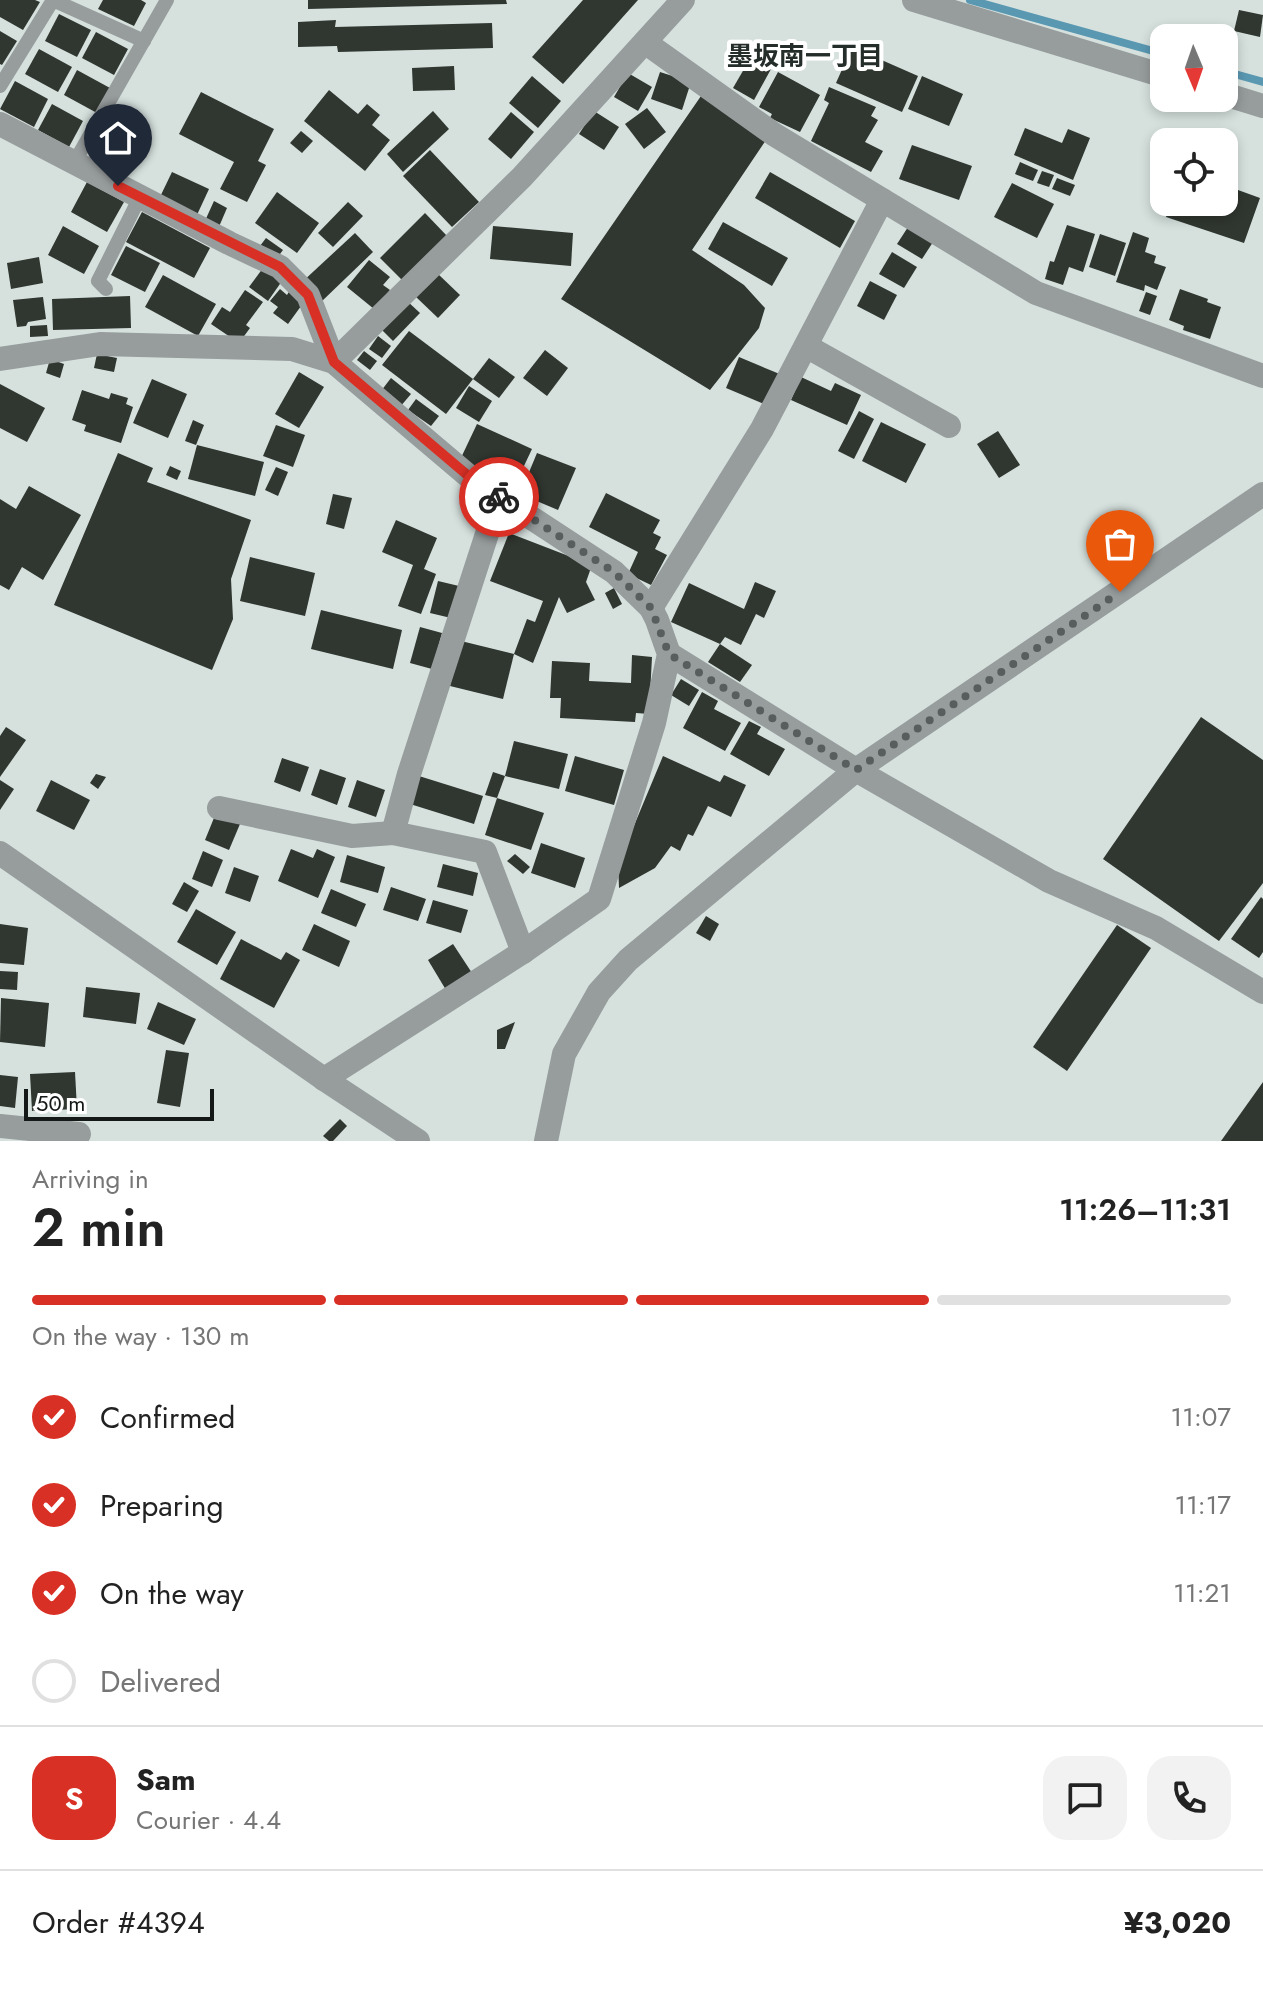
<!DOCTYPE html>
<meta charset="utf-8">
<style>
:root{--surface:#fff;--page:#f2f2f2;--text:#222;--muted:#767676;--line:#e0e0e0;--accent:#d93025}
body{margin:0;font-family:Jost,"Noto Sans JP",sans-serif;background:var(--page);color:var(--text);height:100vh;display:flex;flex-direction:column;font-size:30px;white-space:nowrap}
*{box-sizing:border-box;margin:0}
p{font-size:26px;color:var(--muted)}
.icon{flex:none;width:44px;height:44px;fill:none;stroke:currentColor;stroke-width:2;stroke-linecap:round;stroke-linejoin:round}
.map{position:relative;height:1141px;overflow:hidden}
.drawer{display:flex;flex-direction:column;background:var(--surface);flex:1}
.drawer>*{flex:none}
.needle{width:52px;rotate:178deg}
.controls{position:absolute;left:1150px;top:24px;display:grid;gap:16px}
.controls a{display:grid;place-items:center;width:88px;height:88px;border-radius:16px;background:var(--surface);box-shadow:0 4px 12px #0003;font-size:40px}
.scale{position:absolute;left:24px;bottom:20px;width:190px;box-sizing:border-box;padding-left:8px;border:4px solid #141817;border-top:0;font-size:22px;line-height:28px;white-space:nowrap;color:#141817;-webkit-text-stroke:6px #fff;paint-order:stroke}
.pin{position:absolute;display:grid;place-items:center;width:68px;height:68px;color:#fff;margin:-82px -34px;border-radius:50% 50% 50% 0;rotate:-45deg;box-shadow:0 0 8px #0007}
.pin .icon{rotate:45deg}
.courier{position:absolute;display:grid;place-items:center;width:80px;height:80px;margin:-40px;border:6px solid #d93025;border-radius:50%;background:#fff;color:#222;box-shadow:0 2px 10px #0007}
.summary em{font-style:normal;font-weight:600}
.summary div{display:flex;flex-direction:column-reverse}
.summary{display:flex;align-items:center;justify-content:space-between;height:136px;padding:0 32px}
h1{font-size:52px;font-weight:600;line-height:60px}
.bar{display:grid;grid-template-columns:repeat(4,1fr);gap:12px 8px;align-content:center;height:96px;padding:0 32px}
.bar i{height:10px;border-radius:6px;background:var(--line)}
.bar .selected{background:var(--accent)}
.bar p{grid-column:span 4}
.line{display:flex;align-items:center;gap:20px;padding:0 32px;border-top:2px solid var(--line)}
.line div{flex:1}
.round{display:grid;place-items:center;flex:none;width:84px;height:84px;border-radius:24px;background:var(--page)}
ol{padding:0 32px;list-style:none}
li{display:flex;align-items:center;gap:24px;height:88px}
li p{margin-inline-start:auto}
li .icon{padding:8px;border-radius:50%;background:var(--accent);color:#fff;stroke-width:4}
li:last-child{color:var(--muted)}
li i{width:44px;height:44px;border:4px solid var(--line);border-radius:50%}
.map>svg:first-child{display:block}
.lines{fill:none;stroke-linecap:round;stroke-linejoin:round}
.stream{stroke:#5a98b2;stroke-width:8}
.building{fill:#303630}
.service{stroke:#979c9d;stroke-width:14}
.minor{stroke:#979c9d;stroke-width:24}
.tertiary{stroke:#979c9d;stroke-width:24}
.done{stroke:#585e5d;stroke-width:8;stroke-dasharray:0 14.4}
.route{stroke:#d93025;stroke-width:10}
.labels{text-anchor:middle;dominant-baseline:central;stroke-width:8;stroke-linejoin:round;paint-order:stroke}
.neighbourhood-label{font-size:26px;font-weight:bold;fill:#252d2b;stroke:#fff}
</style>
<div class="map">
<svg width="1263" height="1141" viewBox="0 0 1263 1141">
<rect width="100%" height="100%" fill="#d6e1de"/>
<g class="lines">
<g class="stream">
<path d="M970 0 1164 54"/>
<path d="M1224 71 1263 82"/>
</g>
</g>
<g class="building">
<path d="M0 0H35L40 2 23 30 0 17Z"/>
<path d="M103 0H141L146 3 134 26 98 9Z"/>
<path d="M308 0H506L507 4 308 9Z"/>
<path d="M583 0H638L563 84 532 57Z"/>
<path d="M1239 10 1263 15 1260 37 1234 31Z"/>
<path d="M59 14 91 30 77 57 45 41Z"/>
<path d="M336 20 335 27 492 23 493 48 338 52 337 46 298 47V22Z"/>
<path d="M0 31 17 41 2 65 0 64Z"/>
<path d="M96 32 128 49 114 75 82 58Z"/>
<path d="M852 47 918 76 902 112 836 83Z"/>
<path d="M39 49 72 67 58 92 25 74Z"/>
<path d="M751 57 771 69 754 100 733 88Z"/>
<path d="M454 66 455 90 413 91 412 68Z"/>
<path d="M77 70 110 88 97 113 64 95Z"/>
<path d="M660 72 691 82 682 110 651 99Z"/>
<path d="M778 72 820 95 800 132 770 118 772 114 759 107Z"/>
<path d="M628 73 652 87 638 111 614 97Z"/>
<path d="M532 76 561 101 538 128 509 103Z"/>
<path d="M922 76 963 94 949 126 908 109Z"/>
<path d="M15 81 48 99 34 127 0 109Z"/>
<path d="M829 87 876 107 871 116 878 120 865 142 883 151 871 172 811 141 829 103 824 100Z"/>
<path d="M329 90 358 114 367 104 380 115 372 125 390 140 365 171 304 121Z"/>
<path d="M201 92 274 129 258 161 266 165 247 202 220 189 234 162 179 134Z"/>
<path d="M701 96 766 140 692 250 744 285 765 308 759 328 710 390 561 299Z"/>
<path d="M52 104 83 121 69 147 38 130Z"/>
<path d="M647 108 666 132 644 149 625 124Z"/>
<path d="M433 111 449 129 403 172 387 154Z"/>
<path d="M594 111 619 127 604 150 579 134Z"/>
<path d="M511 112 534 132 511 159 488 139Z"/>
<path d="M1025 128 1062 143 1068 129 1090 138 1073 180 1014 155Z"/>
<path d="M301 131 313 141 302 153 290 143Z"/>
<path d="M912 145 972 166 959 200 899 179Z"/>
<path d="M430 150 479 202 452 227 403 176Z"/>
<path d="M1020 162 1038 170 1033 181 1015 174Z"/>
<path d="M1042 171 1054 175 1049 187 1037 183Z"/>
<path d="M172 172 209 189 196 217 159 199Z"/>
<path d="M770 172 855 221 840 248 755 198Z"/>
<path d="M1057 178 1075 185 1070 196 1052 189Z"/>
<path d="M87 182 124 202 107 232 71 212Z"/>
<path d="M1012 183 1054 204 1037 238 994 217Z"/>
<path d="M1238 190 1260 198 1244 243 1166 217 1171 202H1224V194L1235 198Z"/>
<path d="M277 192 319 223 297 253 255 223Z"/>
<path d="M214 201 227 208 218 229 204 223Z"/>
<path d="M348 202 363 216 333 247 318 233Z"/>
<path d="M142 212 210 248 194 278 126 242Z"/>
<path d="M425 213 448 237 404 282 380 258Z"/>
<path d="M723 222 788 258 772 286 708 249Z"/>
<path d="M910 224 935 239 922 259 897 244Z"/>
<path d="M1067 225 1095 234 1083 272 1069 267 1063 285 1045 279 1050 261 1054 262Z"/>
<path d="M63 226 99 246 84 274 48 255Z"/>
<path d="M493 226 573 233 571 266 490 259Z"/>
<path d="M1133 232 1149 238 1145 252 1156 256 1154 263 1166 267 1157 290 1145 285 1144 291 1116 282Z"/>
<path d="M355 233 373 252 320 303 301 283Z"/>
<path d="M1100 234 1126 243 1115 276 1089 267Z"/>
<path d="M266 238 283 250 277 258 260 246Z"/>
<path d="M126 246 160 263 145 292 111 275Z"/>
<path d="M892 252 917 267 904 288 879 274Z"/>
<path d="M39 257 43 283 11 289 7 263Z"/>
<path d="M369 260 390 277 383 285 390 290 374 309 347 287Z"/>
<path d="M263 268 282 281 268 301 249 287Z"/>
<path d="M437 273 460 295 438 318 415 296Z"/>
<path d="M163 275 216 304 198 336 145 307Z"/>
<path d="M870 281 897 295 884 320 857 306Z"/>
<path d="M280 289 287 295 290 290 304 302 288 324 273 313 278 307 270 301Z"/>
<path d="M1180 289 1208 299 1207 302 1221 307 1210 339 1183 330 1184 326 1169 320Z"/>
<path d="M245 290 263 302 246 325 250 328 239 343 211 324 222 307 230 312Z"/>
<path d="M1146 292 1157 296 1150 315 1139 311Z"/>
<path d="M130 296 131 328 53 330 52 299Z"/>
<path d="M43 297 46 319 28 322 26 326 17 327 13 300Z"/>
<path d="M406 300 420 313 393 341 379 327Z"/>
<path d="M47 325 48 336 30 337V326Z"/>
<path d="M409 331 473 379 446 414 382 365Z"/>
<path d="M378 336 391 346 382 358 369 349Z"/>
<path d="M545 350 568 368 547 396 523 378Z"/>
<path d="M364 351 377 361 370 370 357 360Z"/>
<path d="M97 354 117 358 114 372 94 368Z"/>
<path d="M739 357 782 375 769 406 726 388Z"/>
<path d="M489 358 515 377 499 398 473 379Z"/>
<path d="M50 359 64 364 60 378 46 373Z"/>
<path d="M299 372 324 387 299 428 275 414Z"/>
<path d="M801 377 831 391 835 383 861 395 847 425 791 400Z"/>
<path d="M391 378 411 394 400 407 381 391Z"/>
<path d="M152 379 187 394 168 438 133 423Z"/>
<path d="M0 384 45 408 27 442 0 428Z"/>
<path d="M469 386 492 401 479 422 456 408Z"/>
<path d="M82 390 109 399 111 393 128 398 126 404 133 407 121 443 84 431 86 425 72 420Z"/>
<path d="M416 399 439 416 431 426 408 410Z"/>
<path d="M859 411 874 419 854 459 838 451Z"/>
<path d="M193 420 204 425 196 445 185 441Z"/>
<path d="M881 422 926 444 906 483 862 461Z"/>
<path d="M477 424 532 449 514 487 459 462Z"/>
<path d="M276 425 305 435 293 467 263 456Z"/>
<path d="M998 431 1020 465 999 478 977 444Z"/>
<path d="M197 445 264 462 255 496 188 479Z"/>
<path d="M118 453 153 468 147 482 251 520 231 579 233 619 212 670 54 605Z"/>
<path d="M537 453 576 468 558 510 520 494Z"/>
<path d="M170 466 181 471 177 480 166 475Z"/>
<path d="M276 467 288 472 278 496 265 490Z"/>
<path d="M29 486 81 515 43 580 22 567 9 590 0 585V499L16 509Z"/>
<path d="M606 493 660 520 653 533 661 537 655 549 667 555 651 585 628 574 638 552 589 527Z"/>
<path d="M333 494 352 498 344 529 326 524Z"/>
<path d="M396 520 437 538 424 569 436 574 421 614 398 606 413 565 382 552Z"/>
<path d="M509 533 592 565 586 582 595 600 567 613 559 597 533 663 514 654 527 619 535 622 543 601 490 581Z"/>
<path d="M250 557 315 573 305 616 240 601Z"/>
<path d="M438 581 459 586 451 618 430 613Z"/>
<path d="M755 582 776 591 764 618 756 614 741 645 725 637 720 644 671 622 689 583 744 609Z"/>
<path d="M614 588 622 604 613 609 605 593Z"/>
<path d="M321 610 402 630 393 669 311 649Z"/>
<path d="M420 627 442 633 432 669 410 663Z"/>
<path d="M461 641 514 654 503 699 450 686Z"/>
<path d="M720 644 752 665 740 682 708 662Z"/>
<path d="M632 655 652 657 649 714 636 713 635 722 560 718 561 698H550L552 661 590 663 589 681 631 683Z"/>
<path d="M681 679 699 690 689 706 671 695Z"/>
<path d="M702 692 718 701 714 709 741 723 725 751 683 728Z"/>
<path d="M1201 717 1263 760V883L1219 941 1103 859Z"/>
<path d="M749 721 761 727 757 734 785 749 769 776 730 754Z"/>
<path d="M6 727 26 740 0 777V736Z"/>
<path d="M514 741 568 754 559 789 505 776Z"/>
<path d="M575 756 624 770 614 805 565 791Z"/>
<path d="M663 756 720 782 724 775 746 785 731 817 708 806 693 836 688 834 680 851 671 846 655 868 619 888 618 864Z"/>
<path d="M282 758 309 767 300 792 274 782Z"/>
<path d="M320 769 346 778 337 805 311 795Z"/>
<path d="M493 772 505 776 497 798 485 795Z"/>
<path d="M96 774 106 777 98 789 90 783Z"/>
<path d="M419 776 483 796 474 824 410 804Z"/>
<path d="M0 780 14 789 0 810Z"/>
<path d="M51 780 90 800 74 830 36 811Z"/>
<path d="M357 780 385 790 376 817 348 807Z"/>
<path d="M497 798 544 813 531 850 485 835Z"/>
<path d="M216 813 240 824 229 850 205 840Z"/>
<path d="M541 843 585 858 575 888 531 873Z"/>
<path d="M291 849 313 858 317 849 335 857 318 898 278 881Z"/>
<path d="M203 851 223 860 212 887 192 879Z"/>
<path d="M515 854 530 867 523 874 507 861Z"/>
<path d="M347 855 385 867 378 893 340 882Z"/>
<path d="M443 864 478 873 473 896 437 887Z"/>
<path d="M234 867 259 876 250 902 225 893Z"/>
<path d="M184 882 199 891 187 912 172 904Z"/>
<path d="M391 887 426 899 418 921 383 910Z"/>
<path d="M331 889 366 904 356 927 321 913Z"/>
<path d="M1261 897 1263 899V952L1259 958 1231 939Z"/>
<path d="M433 900 468 910 461 933 426 923Z"/>
<path d="M196 909 236 932 217 965 177 942Z"/>
<path d="M706 916 719 924 710 941 696 933Z"/>
<path d="M0 924 28 928 24 965 0 963Z"/>
<path d="M314 924 350 941 339 967 302 950Z"/>
<path d="M1117 925 1151 948 1067 1071 1033 1047Z"/>
<path d="M241 939 281 960 286 952 300 960 274 1008 220 979Z"/>
<path d="M453 944 472 973 446 990 428 960Z"/>
<path d="M0 971 18 972 17 990 0 989Z"/>
<path d="M86 987 140 993 136 1024 83 1017Z"/>
<path d="M1 998 49 1003 45 1047 0 1042Z"/>
<path d="M158 1002 196 1019 184 1045 147 1029Z"/>
<path d="M515 1022 505 1049H497V1030Z"/>
<path d="M166 1050 189 1053 180 1107 157 1103Z"/>
<path d="M75 1072 77 1109 32 1111 30 1074Z"/>
<path d="M0 1075 18 1077 15 1108 0 1106Z"/>
<path d="M1263 1082V1141H1221Z"/>
<path d="M340 1119 347 1126 333 1141H329L323 1136Z"/>
</g>
<g class="lines">
<g class="service">
<path d="M0 86 53 0 144 41"/>
<path d="M74 163 167 0"/>
<path d="M106 289 98 281 140 197"/>
</g>
<g class="minor">
<path d="M646 43 775 135 1036 293 1263 376"/>
<path d="M0 124 229 243 280 267 308 295 334 362"/>
<path d="M806 346 949 426"/>
<path d="M0 359 100 344 292 349 334 362 472 479 614 572 651 608 657 620 669 654 654 723 599 899 523 952 324 1079"/>
<path d="M334 362 522 177 683 0"/>
<path d="M499 497 409 774 393 833 485 852 523 952"/>
<path d="M651 608 762 429 882 200"/>
<path d="M669 654 856 770 1049 881 1156 928 1263 992"/>
<path d="M219 808 352 836 393 833"/>
<path d="M0 1126 79 1134"/>
<path d="M546 1141 564 1054 599 992 628 960 856 770 1263 494"/>
</g>
<g class="tertiary">
<path d="M914 0 1164 76"/>
<path d="M1224 94 1263 106"/>
<path d="M0 853 324 1079 418 1141"/>
</g>
</g>
<g class="lines">
<path class="done" d="M499 497 614 572 651 608 669 654 856 770 1120 592"/>
<path class="route" d="M118 186 280 267 308 295 334 362 472 479 499 497"/>
</g>
<g class="labels">
<g class="neighbourhood-label">
<text x="805" y="56">墨坂南一丁目</text>
</g>
</g>
</svg>
<div class="controls">
<a><svg class="needle" viewBox="-14 -14 28 28"><path d="M0-13l5 13h-10z" fill="#e53935"/><path d="M0 13l5-13h-10z" fill="#767676"/></svg></a>
<a><svg class="icon" aria-label="locate" viewBox="0 0 24 24"><circle cx="12" cy="12" r="6"/><path d="M12 2v4M12 18v4M2 12h4M18 12h4"/></svg></a>
</div>
<div class="scale">50 m</div>
<div class="pin" style="left:1120px;top:592px;background:#ea580c"><svg class="icon" aria-label="bag" viewBox="0 0 24 24"><path d="M5 8h14l-1 12H6zM9 8a3 3 0 0 1 6 0"/></svg></div>
<div class="pin" style="left:118px;top:186px;background:#1f2937"><svg class="icon" aria-label="home" viewBox="0 0 24 24"><path d="M3 11l9-7 9 7M6 9v11h12V9"/></svg></div>
<div class="courier" style="left:499px;top:497px"><svg class="icon" aria-label="bike" viewBox="0 0 24 24"><circle cx="6" cy="16" r="4"/><circle cx="18" cy="16" r="4"/><path d="M6 16l4-8h5l3 8M10 8l3 8H6M13 5h3"/></svg></div>
</div>
<section class="drawer">
<div class="summary"><div><h1>2 min</h1><p>Arriving in</p></div><em>11:26–11:31</em></div>
<div class="bar"><i class="selected"></i><i class="selected"></i><i class="selected"></i><i></i><p>On the way · 130 m</p></div>
<ol>
<li><svg class="icon" aria-label="check" viewBox="0 0 24 24"><path d="M5 12l5 5 9-10"/></svg>Confirmed<p>11:07</p></li>
<li><svg class="icon" aria-label="check" viewBox="0 0 24 24"><path d="M5 12l5 5 9-10"/></svg>Preparing<p>11:17</p></li>
<li><svg class="icon" aria-label="check" viewBox="0 0 24 24"><path d="M5 12l5 5 9-10"/></svg>On the way<p>11:21</p></li>
<li><i></i>Delivered</li>
</ol>
<div class="line" style="height:144px"><b class="round" style="background:var(--accent);color:#fff">S</b><div><b>Sam</b><p>Courier · 4.4</p></div><a class="round"><svg class="icon" aria-label="chat" viewBox="0 0 24 24"><path d="M4 5h16v11H9l-5 4z"/></svg></a><a class="round"><svg class="icon" aria-label="phone" viewBox="0 0 24 24"><path d="M5 4h4l2 5-3 2q2 4 5 5l2-3 5 2v4C11 20 4 13 5 4z"/></svg></a></div>
<div class="line" style="height:104px"><div>Order #4394</div><b>¥3,020</b></div>
</section>
